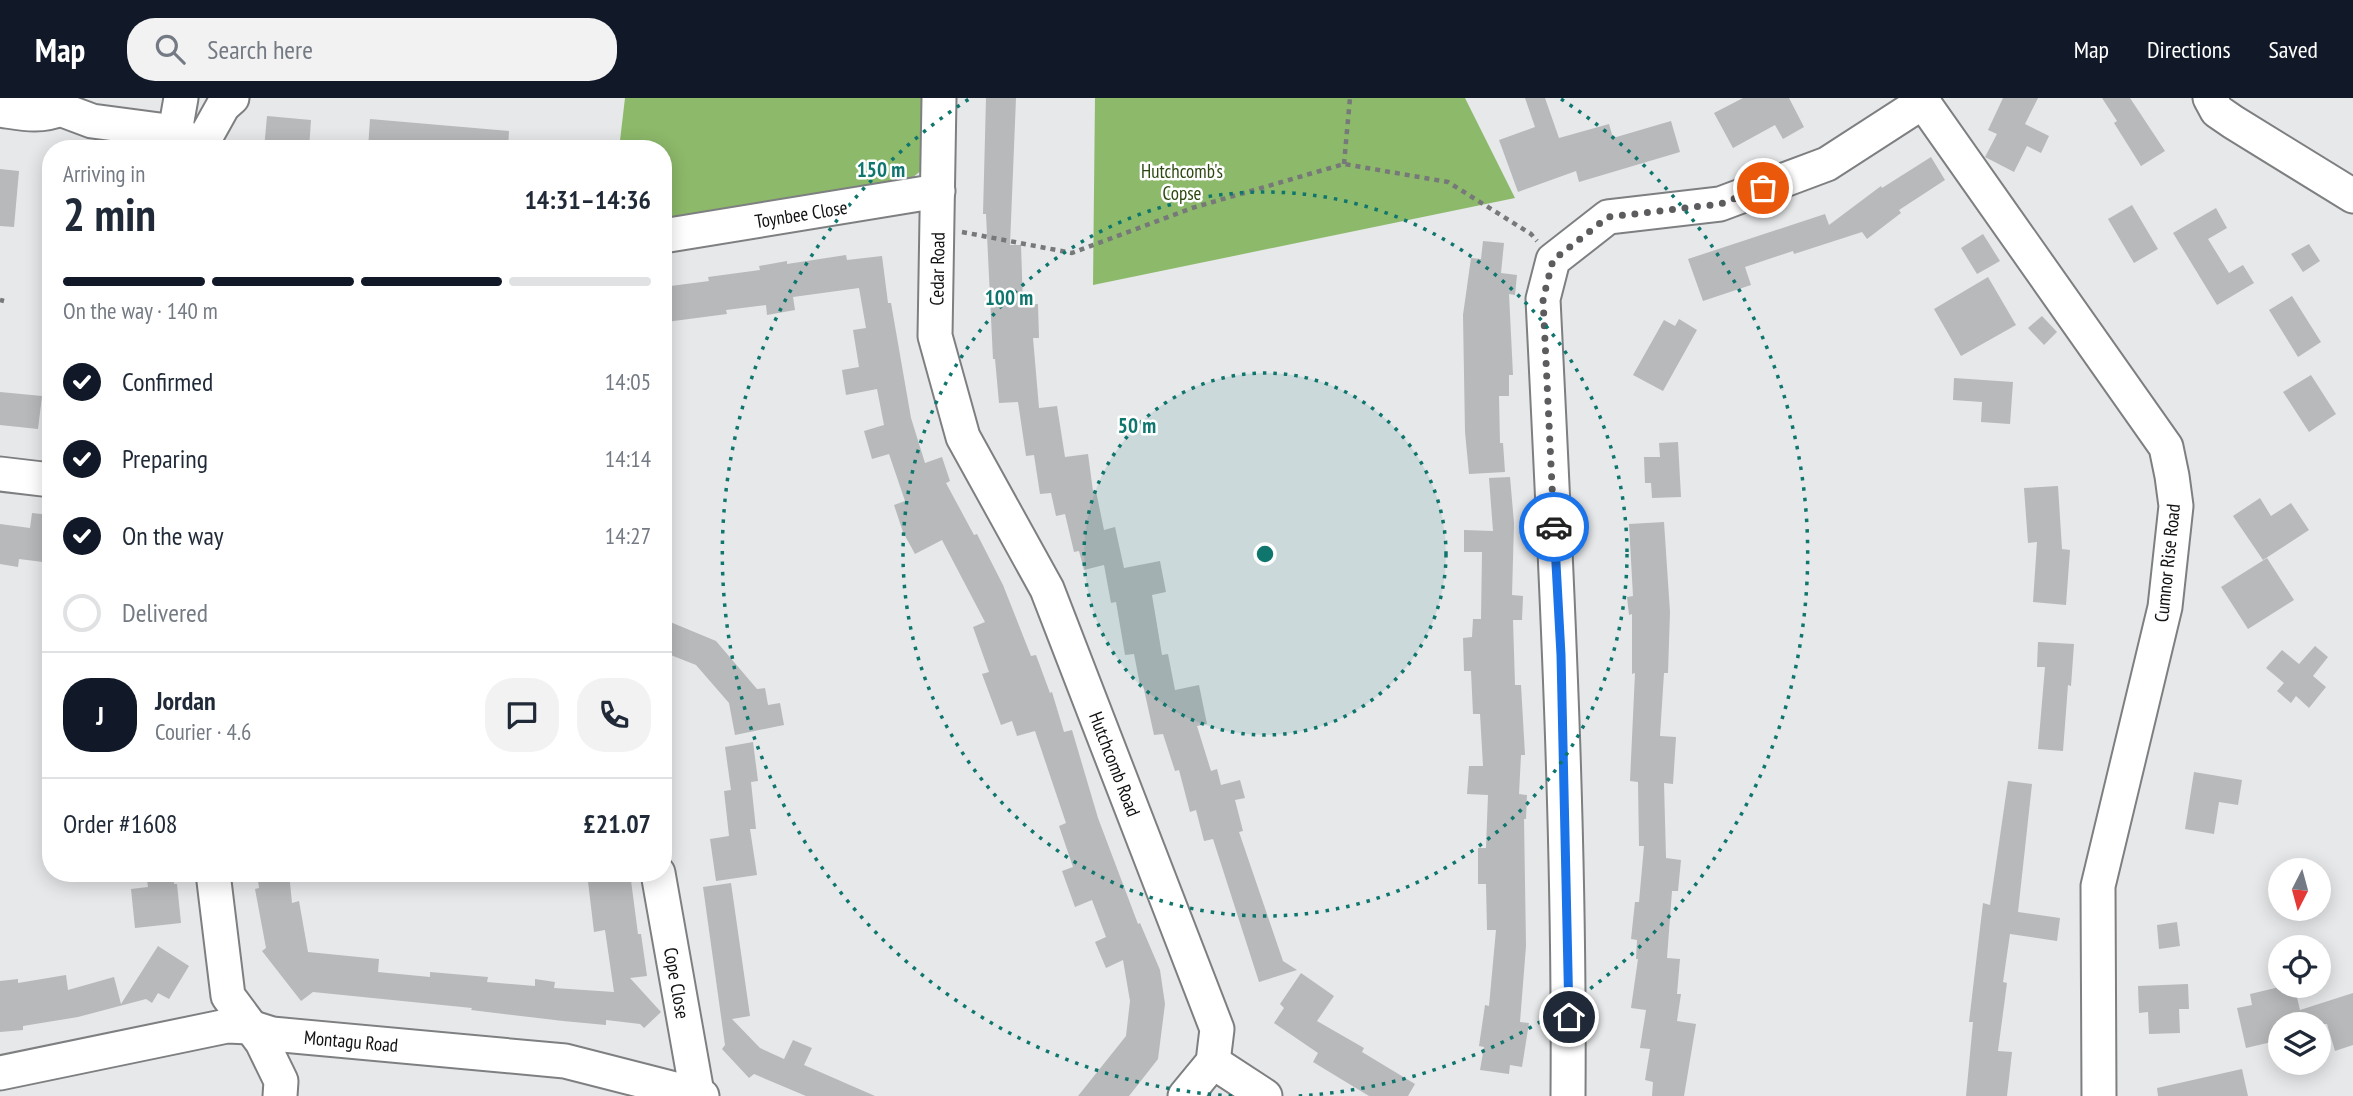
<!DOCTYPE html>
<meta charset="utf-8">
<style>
:root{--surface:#fff;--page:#f2f2f3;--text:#1f2937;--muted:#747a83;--line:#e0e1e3;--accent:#111827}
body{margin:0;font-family:"PT Sans Narrow",sans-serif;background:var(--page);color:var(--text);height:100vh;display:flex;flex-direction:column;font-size:26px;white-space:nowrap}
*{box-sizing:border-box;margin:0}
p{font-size:23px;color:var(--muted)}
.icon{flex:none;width:38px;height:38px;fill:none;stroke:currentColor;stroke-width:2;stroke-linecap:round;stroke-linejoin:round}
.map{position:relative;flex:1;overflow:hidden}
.panel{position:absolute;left:42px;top:42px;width:630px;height:742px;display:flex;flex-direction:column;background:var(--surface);border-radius:28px;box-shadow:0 4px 18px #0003}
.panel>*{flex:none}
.needle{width:46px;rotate:186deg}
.tools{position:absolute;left:2268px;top:760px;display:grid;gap:14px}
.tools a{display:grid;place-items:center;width:63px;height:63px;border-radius:50%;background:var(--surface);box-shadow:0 4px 18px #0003;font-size:35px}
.pin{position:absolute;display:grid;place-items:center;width:60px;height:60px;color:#fff;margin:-30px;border:4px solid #fff;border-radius:50%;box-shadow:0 2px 7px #0007}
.courier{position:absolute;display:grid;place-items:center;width:70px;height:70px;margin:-35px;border:5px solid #1a73e8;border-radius:50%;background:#fff;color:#222;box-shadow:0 2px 9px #0007}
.summary em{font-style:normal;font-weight:700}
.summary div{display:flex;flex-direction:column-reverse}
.summary{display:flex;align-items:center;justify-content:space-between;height:119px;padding:0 21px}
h1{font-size:46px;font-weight:700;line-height:52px}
.bar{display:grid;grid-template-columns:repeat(4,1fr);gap:10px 7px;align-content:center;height:84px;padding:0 21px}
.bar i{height:9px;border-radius:5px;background:var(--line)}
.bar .on{background:var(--accent)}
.bar p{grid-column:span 4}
.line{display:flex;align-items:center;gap:18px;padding:0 21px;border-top:2px solid var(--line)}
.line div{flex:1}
.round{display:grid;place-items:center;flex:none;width:74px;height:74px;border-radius:28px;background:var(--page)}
ol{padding:0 21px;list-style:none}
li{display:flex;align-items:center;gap:21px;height:77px}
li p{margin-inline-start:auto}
li .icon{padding:7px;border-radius:50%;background:var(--accent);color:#fff;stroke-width:4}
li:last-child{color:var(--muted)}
li i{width:38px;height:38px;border:4px solid var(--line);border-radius:50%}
header{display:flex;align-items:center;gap:42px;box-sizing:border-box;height:98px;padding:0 35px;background:var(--accent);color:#fff}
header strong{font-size:33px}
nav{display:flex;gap:38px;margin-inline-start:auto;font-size:24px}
.search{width:490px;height:63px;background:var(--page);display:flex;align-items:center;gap:18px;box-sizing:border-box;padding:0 24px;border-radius:28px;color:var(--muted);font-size:26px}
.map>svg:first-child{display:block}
.forest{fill:#8db96a}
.building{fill:#b7b9bb}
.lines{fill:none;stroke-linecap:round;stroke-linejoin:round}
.minor-casing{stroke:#7d7f81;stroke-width:37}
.path{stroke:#777879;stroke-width:4.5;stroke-dasharray:5 5;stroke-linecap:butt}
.minor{stroke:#fff;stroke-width:33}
.done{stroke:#5c5c5e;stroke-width:7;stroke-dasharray:0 12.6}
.route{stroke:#1a73e8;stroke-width:9}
.ring{fill:none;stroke:#0f766e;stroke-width:3.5;stroke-dasharray:3.5 7}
.labels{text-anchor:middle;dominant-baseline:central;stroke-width:5;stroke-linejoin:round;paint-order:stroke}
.park-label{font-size:19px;fill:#2c4810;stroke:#fff}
.street-label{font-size:19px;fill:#111112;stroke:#fff}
.centre{fill:#0f766e;stroke:#fff;stroke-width:3.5}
.ring-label{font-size:21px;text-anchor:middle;font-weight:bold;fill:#0f766e;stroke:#fff;stroke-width:5;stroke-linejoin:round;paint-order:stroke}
</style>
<header>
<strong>Map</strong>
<div class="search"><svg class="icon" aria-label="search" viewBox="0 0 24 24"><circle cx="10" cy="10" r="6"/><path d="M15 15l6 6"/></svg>Search here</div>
<nav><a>Map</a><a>Directions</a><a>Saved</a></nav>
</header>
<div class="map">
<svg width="2353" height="998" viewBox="0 0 2353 998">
<rect width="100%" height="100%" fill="#e6e8ea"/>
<g class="forest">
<path d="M625 0H927L922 72 898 91 663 122V51H619Z"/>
<path d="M1095 0H1465L1515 100 1093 187Z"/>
</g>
<g class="building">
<path d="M986 0H1016L1010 147H1021L1023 207 1038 206 1039 240H1033L1039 310 1057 308 1065 359 1088 356 1093 393H1096L1104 432 1115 429 1124 470 1160 463 1166 494 1152 497 1162 557 1168 556 1175 592 1199 587 1207 626 1197 628 1211 673 1217 671 1221 687 1240 682 1245 700 1235 702 1243 733 1239 734 1283 863 1297 872 1259 884 1213 741 1204 743 1196 712 1190 714 1179 672 1175 673 1163 636 1154 637 1143 587H1140L1134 556 1125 557 1116 504 1111 505 1104 467 1084 472 1079 453 1074 454 1065 416 1056 418 1051 395 1040 396 1034 357 1026 358 1018 304 999 305 995 261H993L986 116H983Z"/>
<path d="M1525 0H1545L1559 40 1609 26 1613 40 1671 23 1680 54 1579 84 1576 73 1518 94 1499 42 1535 29Z"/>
<path d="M1743 0H1789L1804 29 1783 41 1775 27 1733 50 1714 15Z"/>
<path d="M2003 0H2038L2025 26 2049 38 2041 55 2027 48 2014 74 1985 59 1997 36 1988 32Z"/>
<path d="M2102 0H2130L2165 53 2141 68 2114 25 2117 23Z"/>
<path d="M267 18 311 22 309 51H264Z"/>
<path d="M370 21 509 33 508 51H368Z"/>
<path d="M1931 59 1945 82 1899 112 1901 115 1867 141 1862 134 1794 156 1793 153 1745 169 1751 187 1703 203 1688 161 1825 116 1829 127 1881 88 1882 90Z"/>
<path d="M0 71 19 73 14 129 0 128Z"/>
<path d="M2132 107 2158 151 2134 165 2108 121Z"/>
<path d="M2216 110 2227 130 2208 141 2229 175 2243 167 2254 185 2217 207 2173 135Z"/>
<path d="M1983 136 2000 163 1977 176 1961 150Z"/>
<path d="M1483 143 1504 145 1501 175 1517 177 1515 197 1509 196 1513 277H1509V298H1499L1500 345H1503L1505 374 1469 376 1465 334 1463 217 1471 160 1481 161Z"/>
<path d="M2309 146 2320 163 2303 174 2291 156Z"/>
<path d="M846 157 847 162 882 158 888 205H891L911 320 925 365 942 359 950 383 946 385 974 437 977 436 1003 487 1031 558 1036 557 1050 595 1052 594 1064 634 1072 632 1098 720 1138 826 1140 825 1160 872 1165 906 1158 961 1129 998H1078L1126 938 1130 903 1123 862 1106 870 1095 844 1106 839 1092 802 1075 809 1062 773 1073 769 1059 728 1066 725 1035 633 1017 638 1012 623 1001 627 982 576 989 574 973 529 985 524 942 442 915 456 903 434 894 407 905 403 889 356 872 361 864 333 884 327 877 291 846 297 842 272 859 269 853 232 866 230 859 190 793 199 795 212 767 217 766 207 726 212 727 216 666 224 663 189 709 183 708 179 760 172 759 168 787 163V166Z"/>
<path d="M1988 179 2016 227 1961 258 1934 211Z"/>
<path d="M2292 198 2321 244 2298 259 2269 212Z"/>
<path d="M2042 218 2057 234 2044 247 2028 230Z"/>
<path d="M1679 221 1697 232 1663 293 1633 277 1664 222 1675 228Z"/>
<path d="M2311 277 2336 316 2309 334 2283 294Z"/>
<path d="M1954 280 2013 284 2010 326 1981 324 1982 304 1953 302Z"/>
<path d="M0 294 42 298 38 331 0 327Z"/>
<path d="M1678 344 1681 399 1652 400 1651 385H1645L1644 359H1660L1659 345Z"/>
<path d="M1510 379 1514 425 1512 497 1523 498 1522 522H1513L1515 587H1521L1525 657H1521L1519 696 1527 697 1526 721H1524L1526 848 1520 924 1529 925 1522 969 1510 967 1509 976 1480 972 1484 949 1479 948 1485 907 1489 908 1496 832H1487L1486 786H1478V750H1486L1488 697 1467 696 1469 668H1483L1480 616H1473L1471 573H1464L1463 540 1472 539 1473 521H1481L1482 454H1464V432L1493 433 1489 380Z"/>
<path d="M2058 388 2062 451 2070 452 2066 507 2033 504 2037 444 2028 445 2024 390Z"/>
<path d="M2260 400 2271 418 2291 405 2309 432 2263 462 2233 418Z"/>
<path d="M32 415 51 417V465L19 461 18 469 0 466V426L30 430Z"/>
<path d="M1664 424 1670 514 1668 575H1664L1660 638 1676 639 1673 686 1664 685 1666 760 1681 762 1678 793H1672L1667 860 1680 861 1677 896H1681L1677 923 1696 926 1684 998H1652L1653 984 1645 982 1650 951 1640 950 1646 912 1631 910 1638 861H1636L1637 842 1631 841 1635 804H1639L1644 748H1639L1638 684 1630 683 1635 575 1632 576V516L1629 517 1627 499 1633 498 1629 426Z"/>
<path d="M2267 460 2294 502 2248 531 2221 489Z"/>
<path d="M663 521 716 543 757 591 765 590 768 607 780 605 784 627 735 637 729 605 696 567 663 554Z"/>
<path d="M2038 544 2074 546 2071 588 2068 587 2063 653 2038 651 2045 569H2037Z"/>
<path d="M2315 548 2328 559 2313 578 2326 589 2309 610 2296 598 2291 605 2277 593 2284 585 2266 570 2282 552 2299 566Z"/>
<path d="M753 644 758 683 751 684 756 731H750L757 777 716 783 710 741 729 738 724 693 731 692 725 649Z"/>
<path d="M2194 674 2242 682 2238 707 2219 704 2214 736 2185 731Z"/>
<path d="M2008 683 2032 686 2018 814 2060 820 2057 843 2010 836 2003 884 2007 885 1998 953 2012 954 2007 998H1966L1973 924H1969L1983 805 1990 807Z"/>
<path d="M146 775H173L174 786H177L181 825 135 830 131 791 148 789Z"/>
<path d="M257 775H289L292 805 299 803 308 854 379 861 378 874 430 879V874L488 879 487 884 535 888V881L555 884 554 890 614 894 605 832 594 834 587 775H630L638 836H641L647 878 630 880 661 914 644 930 640 926 606 922V927L563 923 471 912 472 910 313 894 301 903 262 853 266 850 255 791 259 790Z"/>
<path d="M731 785 750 918 732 921 760 950 784 961 793 942 812 950 804 967 875 998H806L754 976 749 980 722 951 725 947 703 789Z"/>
<path d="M2177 824 2180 848 2159 851 2157 827Z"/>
<path d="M158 848 189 868 169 901 158 895 152 905 146 901 78 919 23 928V932L0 934V883L18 881V885L66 877 68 892 114 879 121 906Z"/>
<path d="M1301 875 1334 898 1317 923 1364 950 1362 954 1415 986 1408 998H1369L1313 964 1318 955 1274 925 1284 910 1280 906Z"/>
<path d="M2188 886 2189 911H2179L2180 935 2149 936 2148 914 2139 915 2138 888Z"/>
<path d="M2288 887H2294L2300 912 2353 895V947L2335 953 2327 926H2280V942L2246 950 2237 910 2252 907 2250 896Z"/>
<path d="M2242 971 2248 998H2158L2157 990Z"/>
</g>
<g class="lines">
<defs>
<g id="minor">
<path d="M44 0 60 11 92 23 175 34 199 47"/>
<path d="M939 0 935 238 963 339 1047 491 1217 931 1213 964 1185 998"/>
<path d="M2210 0 2217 13 2233 24 2353 98"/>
<path d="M1923 4 2166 349 2172 378 2176 408 2165 509 2098 788 2099 998"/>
<path d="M0 12C21 15 40 20 60 11"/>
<path d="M175 34 181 0"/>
<path d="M199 51 223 8 232 0"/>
<path d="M663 138 938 93"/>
<path d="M0 376 51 382"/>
<path d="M213 775 228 898 262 944 281 983 280 998"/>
<path d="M658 775 697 995"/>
<path d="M1213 964 1265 998"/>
<path d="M0 975 227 928 250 929 272 936 565 963 702 998"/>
<path d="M1568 998C1570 732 1556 467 1543 201L1553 162 1608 119 1720 106 1827 66 1923 4 1924 0"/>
</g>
</defs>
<use href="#minor" class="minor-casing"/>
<g class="path">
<path d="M1344 66 1350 0"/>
<path d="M962 134 1072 155 1192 110 1344 66 1448 84 1531 136 1537 143"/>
<path d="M0 202 4 203"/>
</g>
<use href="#minor" class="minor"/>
</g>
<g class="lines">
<path class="done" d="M1554 429 1543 201 1553 162 1608 119 1720 106 1763 90"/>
<path class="route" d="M1554 429 1561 557 1569 919"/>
</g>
<circle cx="1265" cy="456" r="181" fill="#0f766e" fill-opacity=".12"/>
<g class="ring">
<circle cx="1265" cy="456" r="181"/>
<circle cx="1265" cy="456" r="362"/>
<path d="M1232 998A543 543 0 0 1 969 1M1561 1A543 543 0 0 1 1298 998"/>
</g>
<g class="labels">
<g class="park-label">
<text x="1182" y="73">Hutchcomb's<tspan x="1182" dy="22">Copse</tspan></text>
</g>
<g class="street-label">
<text transform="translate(801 116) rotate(-9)">Toynbee Close</text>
<text transform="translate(937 171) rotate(-89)">Cedar Road</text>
<text transform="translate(2167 465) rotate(-84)">Cumnor Rise Road</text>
<text transform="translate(1115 666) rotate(69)">Hutchcomb Road</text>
<text transform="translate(677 885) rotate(80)">Cope Close</text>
<text transform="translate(351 943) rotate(5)">Montagu Road</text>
</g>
</g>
<circle cx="1265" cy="456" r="10" class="centre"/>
<g class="ring-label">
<text x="881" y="79">150 m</text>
<text x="1009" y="207">100 m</text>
<text x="1137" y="335">50 m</text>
</g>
</svg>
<div class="tools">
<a><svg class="needle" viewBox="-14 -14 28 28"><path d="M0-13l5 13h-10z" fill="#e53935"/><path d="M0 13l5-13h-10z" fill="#747a83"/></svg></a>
<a><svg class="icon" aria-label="locate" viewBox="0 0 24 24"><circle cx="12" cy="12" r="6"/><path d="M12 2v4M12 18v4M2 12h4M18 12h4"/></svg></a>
<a><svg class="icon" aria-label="layers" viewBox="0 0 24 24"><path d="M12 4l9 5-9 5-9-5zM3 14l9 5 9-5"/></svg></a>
</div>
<div class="pin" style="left:1763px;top:90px;background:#ea580c"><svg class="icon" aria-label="bag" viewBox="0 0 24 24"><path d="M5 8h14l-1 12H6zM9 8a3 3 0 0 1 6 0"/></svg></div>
<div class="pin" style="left:1569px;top:919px;background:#1f2937"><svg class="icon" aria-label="home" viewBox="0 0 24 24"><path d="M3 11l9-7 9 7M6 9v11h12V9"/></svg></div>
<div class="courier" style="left:1554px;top:429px"><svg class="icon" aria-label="car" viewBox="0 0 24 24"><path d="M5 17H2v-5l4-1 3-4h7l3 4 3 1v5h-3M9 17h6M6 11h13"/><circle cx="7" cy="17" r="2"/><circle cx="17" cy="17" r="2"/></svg></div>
<section class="panel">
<div class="summary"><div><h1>2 min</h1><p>Arriving in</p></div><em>14:31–14:36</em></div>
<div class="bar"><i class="on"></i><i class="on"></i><i class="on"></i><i></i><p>On the way · 140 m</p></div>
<ol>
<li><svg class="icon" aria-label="check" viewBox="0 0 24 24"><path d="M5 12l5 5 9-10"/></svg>Confirmed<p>14:05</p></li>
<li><svg class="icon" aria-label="check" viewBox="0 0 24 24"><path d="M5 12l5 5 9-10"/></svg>Preparing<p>14:14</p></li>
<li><svg class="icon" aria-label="check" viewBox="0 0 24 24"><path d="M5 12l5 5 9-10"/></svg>On the way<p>14:27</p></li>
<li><i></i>Delivered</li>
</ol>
<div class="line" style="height:126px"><b class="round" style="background:var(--accent);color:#fff">J</b><div><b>Jordan</b><p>Courier · 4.6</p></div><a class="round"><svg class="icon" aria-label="chat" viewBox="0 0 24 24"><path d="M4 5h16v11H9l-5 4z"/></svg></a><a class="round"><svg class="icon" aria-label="phone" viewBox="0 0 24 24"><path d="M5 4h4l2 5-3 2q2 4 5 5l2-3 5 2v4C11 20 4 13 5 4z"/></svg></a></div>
<div class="line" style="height:91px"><div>Order #1608</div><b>£21.07</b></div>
</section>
</div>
